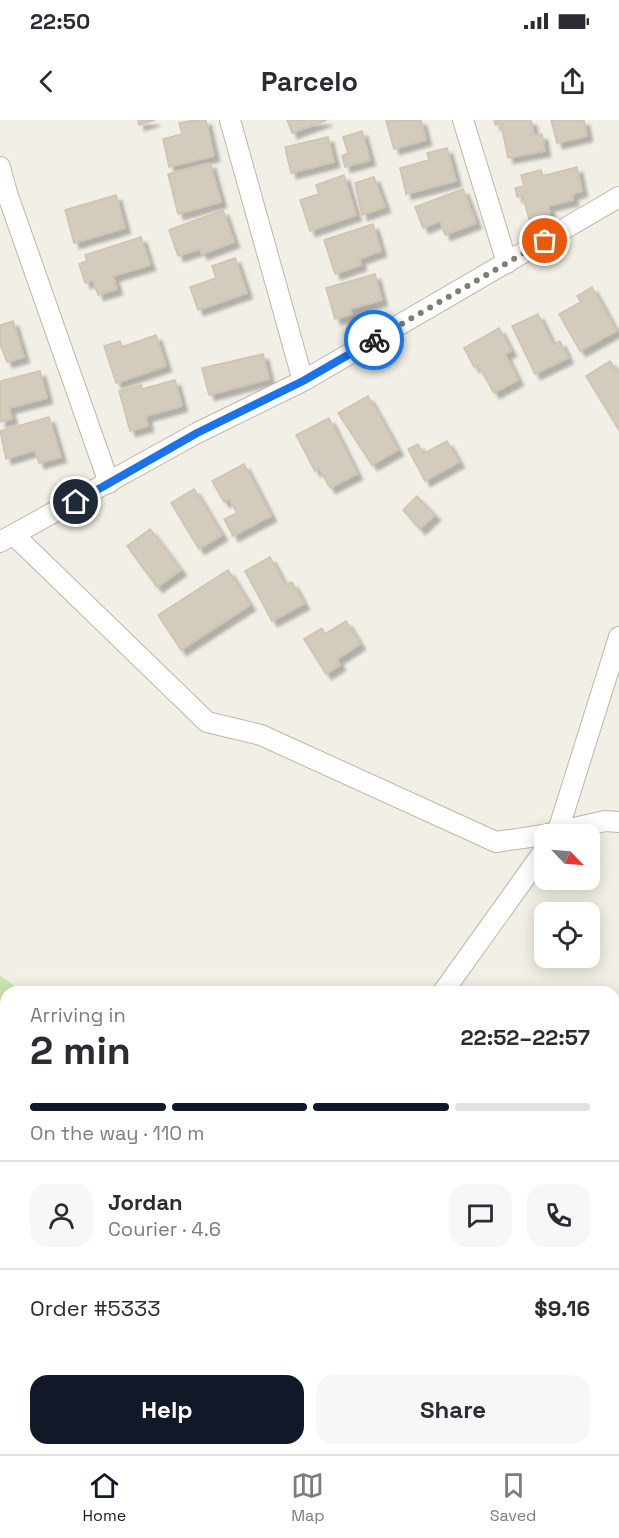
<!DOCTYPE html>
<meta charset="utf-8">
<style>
:root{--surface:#fff;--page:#f7f7f7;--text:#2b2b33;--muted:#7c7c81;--line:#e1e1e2;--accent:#111827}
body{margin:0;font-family:"Space Grotesk",sans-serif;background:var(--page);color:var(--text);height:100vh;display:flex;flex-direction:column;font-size:22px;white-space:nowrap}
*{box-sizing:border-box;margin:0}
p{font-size:20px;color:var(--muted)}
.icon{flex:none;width:33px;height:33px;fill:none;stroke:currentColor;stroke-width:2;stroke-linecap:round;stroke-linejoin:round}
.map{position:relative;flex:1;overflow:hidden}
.sheet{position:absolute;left:0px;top:866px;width:620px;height:470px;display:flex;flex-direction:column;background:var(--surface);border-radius:18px 18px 0 0;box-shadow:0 3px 15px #0003}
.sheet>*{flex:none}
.needle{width:39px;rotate:115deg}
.buttons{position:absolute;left:534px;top:704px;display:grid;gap:12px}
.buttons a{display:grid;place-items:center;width:66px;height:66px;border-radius:12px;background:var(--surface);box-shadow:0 3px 15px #0003;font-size:30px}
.pin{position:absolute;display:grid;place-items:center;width:51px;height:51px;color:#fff;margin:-26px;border:3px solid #fff;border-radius:50%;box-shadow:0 2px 6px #0007}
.courier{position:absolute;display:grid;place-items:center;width:60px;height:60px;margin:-30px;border:4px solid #1a73e8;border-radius:50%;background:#fff;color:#222;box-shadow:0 2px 8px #0007}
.overview em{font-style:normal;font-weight:700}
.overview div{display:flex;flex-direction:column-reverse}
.overview{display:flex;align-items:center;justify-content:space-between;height:102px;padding:0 30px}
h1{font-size:39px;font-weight:700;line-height:45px}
.bar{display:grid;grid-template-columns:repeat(4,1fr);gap:9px 6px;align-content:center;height:72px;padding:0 30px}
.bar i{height:8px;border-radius:4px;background:var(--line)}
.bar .on{background:var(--accent)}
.bar p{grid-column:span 4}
.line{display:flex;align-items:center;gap:15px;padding:0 30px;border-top:2px solid var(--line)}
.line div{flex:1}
.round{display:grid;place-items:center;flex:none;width:63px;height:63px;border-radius:18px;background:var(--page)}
.button{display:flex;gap:12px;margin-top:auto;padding:12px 30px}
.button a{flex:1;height:69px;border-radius:18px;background:var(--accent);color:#fff;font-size:24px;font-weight:700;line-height:69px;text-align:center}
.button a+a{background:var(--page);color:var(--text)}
.status{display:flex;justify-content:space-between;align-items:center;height:42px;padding:0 30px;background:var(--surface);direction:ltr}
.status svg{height:16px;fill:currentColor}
header{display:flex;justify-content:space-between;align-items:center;height:78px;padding:0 30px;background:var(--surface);font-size:27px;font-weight:700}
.tab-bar{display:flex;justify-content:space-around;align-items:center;height:84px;border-top:2px solid var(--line);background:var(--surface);font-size:16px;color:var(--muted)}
.tab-bar a{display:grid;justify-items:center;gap:3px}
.tab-bar .on{color:var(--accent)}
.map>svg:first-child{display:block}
.green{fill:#cae5af}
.building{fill:#d3cbbb;stroke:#cec4af;stroke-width:1.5;filter:url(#shadow)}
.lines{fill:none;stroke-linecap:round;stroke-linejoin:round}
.minor-casing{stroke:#bdb7a9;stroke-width:22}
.minor{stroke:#fff;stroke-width:20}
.done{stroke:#817d73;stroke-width:6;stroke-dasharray:0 10.8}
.route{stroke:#1a73e8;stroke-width:8}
</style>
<div class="status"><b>22:50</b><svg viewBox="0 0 49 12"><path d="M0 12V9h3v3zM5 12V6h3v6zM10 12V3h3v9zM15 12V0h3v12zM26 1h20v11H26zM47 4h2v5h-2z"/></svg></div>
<header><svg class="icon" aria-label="back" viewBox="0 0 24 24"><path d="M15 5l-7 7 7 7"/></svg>Parcelo<svg class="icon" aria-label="share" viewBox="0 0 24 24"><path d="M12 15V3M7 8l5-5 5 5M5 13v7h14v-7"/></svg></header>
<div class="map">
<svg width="619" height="1334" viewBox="0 0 619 1334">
<defs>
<filter id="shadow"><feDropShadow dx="5.5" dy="5.5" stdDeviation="1.5" flood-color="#0004"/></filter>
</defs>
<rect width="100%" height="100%" fill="#f2efe6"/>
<path class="green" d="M0 855 21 871 6 872V1329H86L82 1334H0Z"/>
<g class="building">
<path d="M138 0H155L139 5Z"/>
<path d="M195 0H206L214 36 169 47 163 19 182 14 179 3Z"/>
<path d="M287 0H327L292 13Z"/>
<path d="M421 0 426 20 394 29 386 1Z"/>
<path d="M494 0H531L534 15 542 14 545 31 508 38 501 4 495 5Z"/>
<path d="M551 0H584L587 16 557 23Z"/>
<path d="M362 11 370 40 345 47 342 36 348 33 343 17Z"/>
<path d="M328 17 334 42 291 53 285 27Z"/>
<path d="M447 28 456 61 406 74 400 48 429 40 427 33Z"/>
<path d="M210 43 221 82 178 94 168 54Z"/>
<path d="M577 47 582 71 572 74 573 80 548 86 550 93 529 99 523 76 517 77 515 68 524 66 521 55 541 50 543 56Z"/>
<path d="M344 55 356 95 310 111 300 80 319 74 316 65Z"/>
<path d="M374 57 385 87 362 95 355 63Z"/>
<path d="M463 69 476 103 445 115 440 101 423 108 415 87Z"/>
<path d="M116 75 125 108 74 123 65 90Z"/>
<path d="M223 90 234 122 202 134 200 129 178 136 169 110Z"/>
<path d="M373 104 381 131 359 139 361 145 335 154 324 120Z"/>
<path d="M141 117 150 145 113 156 117 169 98 175 93 160 85 163 79 144 87 141 85 135Z"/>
<path d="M235 138 247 173 198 190 190 167 216 158 212 146Z"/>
<path d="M375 154 382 180 350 189 352 194 335 199 326 168Z"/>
<path d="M592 167 616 211 580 231 559 194 581 182 577 176Z"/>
<path d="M538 194 553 225 560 221 568 238 535 254 512 206Z"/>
<path d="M13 201 24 237 7 242 0 224V205Z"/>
<path d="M499 208 511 231 505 234 518 260 494 273 478 245 474 247 464 228Z"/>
<path d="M156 215 166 246 116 263 104 226 120 221 122 227Z"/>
<path d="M263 234 269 259 209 275 202 248Z"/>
<path d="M610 241 619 255V310L586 256Z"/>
<path d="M40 251 47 278 9 288 12 299 0 302V261Z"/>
<path d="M175 260 182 286 146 296 148 306 130 311 119 271 141 265 142 269Z"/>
<path d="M368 276 398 330 372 345 338 293Z"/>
<path d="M49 297 61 337 39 343 35 330 6 339 0 311Z"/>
<path d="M329 298 357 354 330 368 319 348 315 351 296 315Z"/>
<path d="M447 321 459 342 425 361 408 329 418 324 423 334Z"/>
<path d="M244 344 271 396 233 416 224 399 237 393 229 379 224 382 212 361Z"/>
<path d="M194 369 222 415 199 429 171 383Z"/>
<path d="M417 376 435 395 420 409 403 390Z"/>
<path d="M150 409 181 450 157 467 127 426Z"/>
<path d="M270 437 285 465 292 462 304 484 272 501 245 451Z"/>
<path d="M228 450 250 485 181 530 158 495Z"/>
<path d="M346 501 360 524 337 539 340 545 326 554 304 519 322 508 325 514Z"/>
<path d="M1 969 6 973V1009L0 1004Z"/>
<path d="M619 1250V1265L614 1262Z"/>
<path d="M0 1299 6 1304V1327L0 1322Z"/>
<path d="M9 1329H60L56 1334H15Z"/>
<path d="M368 1329H400L403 1334H363Z"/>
<path d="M517 1329H546L552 1334H514Z"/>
<path d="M572 1329H611L608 1334H579Z"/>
</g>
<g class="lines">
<defs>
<g id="minor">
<path d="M230 0 303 261"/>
<path d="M463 0 507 143"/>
<path d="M0 47 7 73 109 363"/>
<path d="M15 416 207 602 261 615 496 722 544 715"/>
<path d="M0 422 197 313 303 261 619 77"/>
<path d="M548 714 605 701 619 702"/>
<path d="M557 714 619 517"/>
<path d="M443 872 544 731"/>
<path d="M614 1168 619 1160"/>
<path d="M614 1284 619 1287"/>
<path d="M226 1334 230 1329"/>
<path d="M502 1334 505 1329"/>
</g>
</defs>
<use href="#minor" class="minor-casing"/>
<use href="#minor" class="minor"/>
</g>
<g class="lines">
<path class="done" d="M374 220 545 121"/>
<path class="route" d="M76 382 197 313 303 261 374 220"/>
</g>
</svg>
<div class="buttons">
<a><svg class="needle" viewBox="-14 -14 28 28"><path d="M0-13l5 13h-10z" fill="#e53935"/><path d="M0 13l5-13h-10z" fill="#7c7c81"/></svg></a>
<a><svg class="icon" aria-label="locate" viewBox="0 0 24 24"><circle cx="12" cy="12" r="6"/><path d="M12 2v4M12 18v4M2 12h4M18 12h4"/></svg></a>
</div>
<div class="pin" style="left:545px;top:121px;background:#ea580c"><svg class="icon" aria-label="bag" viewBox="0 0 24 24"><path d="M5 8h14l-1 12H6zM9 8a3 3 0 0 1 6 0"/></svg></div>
<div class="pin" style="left:76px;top:382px;background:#1f2937"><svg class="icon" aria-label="home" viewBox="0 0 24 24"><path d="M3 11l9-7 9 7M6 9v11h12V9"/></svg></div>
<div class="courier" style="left:374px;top:220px"><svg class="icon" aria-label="bike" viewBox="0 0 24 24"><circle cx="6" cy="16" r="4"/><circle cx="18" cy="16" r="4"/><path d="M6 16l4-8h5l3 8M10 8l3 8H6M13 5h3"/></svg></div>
<section class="sheet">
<div class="overview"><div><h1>2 min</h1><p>Arriving in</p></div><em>22:52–22:57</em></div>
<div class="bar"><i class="on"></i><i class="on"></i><i class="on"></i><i></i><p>On the way · 110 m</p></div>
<div class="line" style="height:108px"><a class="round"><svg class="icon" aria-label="person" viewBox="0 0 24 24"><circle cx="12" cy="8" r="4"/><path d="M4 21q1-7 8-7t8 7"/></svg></a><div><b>Jordan</b><p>Courier · 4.6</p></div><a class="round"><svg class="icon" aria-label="chat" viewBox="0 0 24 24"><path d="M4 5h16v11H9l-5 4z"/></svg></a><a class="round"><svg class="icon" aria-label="phone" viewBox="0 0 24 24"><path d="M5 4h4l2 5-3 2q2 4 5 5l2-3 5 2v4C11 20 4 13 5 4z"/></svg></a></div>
<div class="line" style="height:78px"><div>Order #5333</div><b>$9.16</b></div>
<div class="button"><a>Help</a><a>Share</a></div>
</section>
</div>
<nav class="tab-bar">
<a class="on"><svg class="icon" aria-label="home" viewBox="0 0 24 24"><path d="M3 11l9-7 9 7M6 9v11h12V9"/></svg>Home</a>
<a><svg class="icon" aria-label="map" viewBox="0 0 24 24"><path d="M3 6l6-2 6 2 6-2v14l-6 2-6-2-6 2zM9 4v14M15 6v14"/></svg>Map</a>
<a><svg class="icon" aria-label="saved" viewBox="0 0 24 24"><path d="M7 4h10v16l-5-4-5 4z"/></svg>Saved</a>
</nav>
